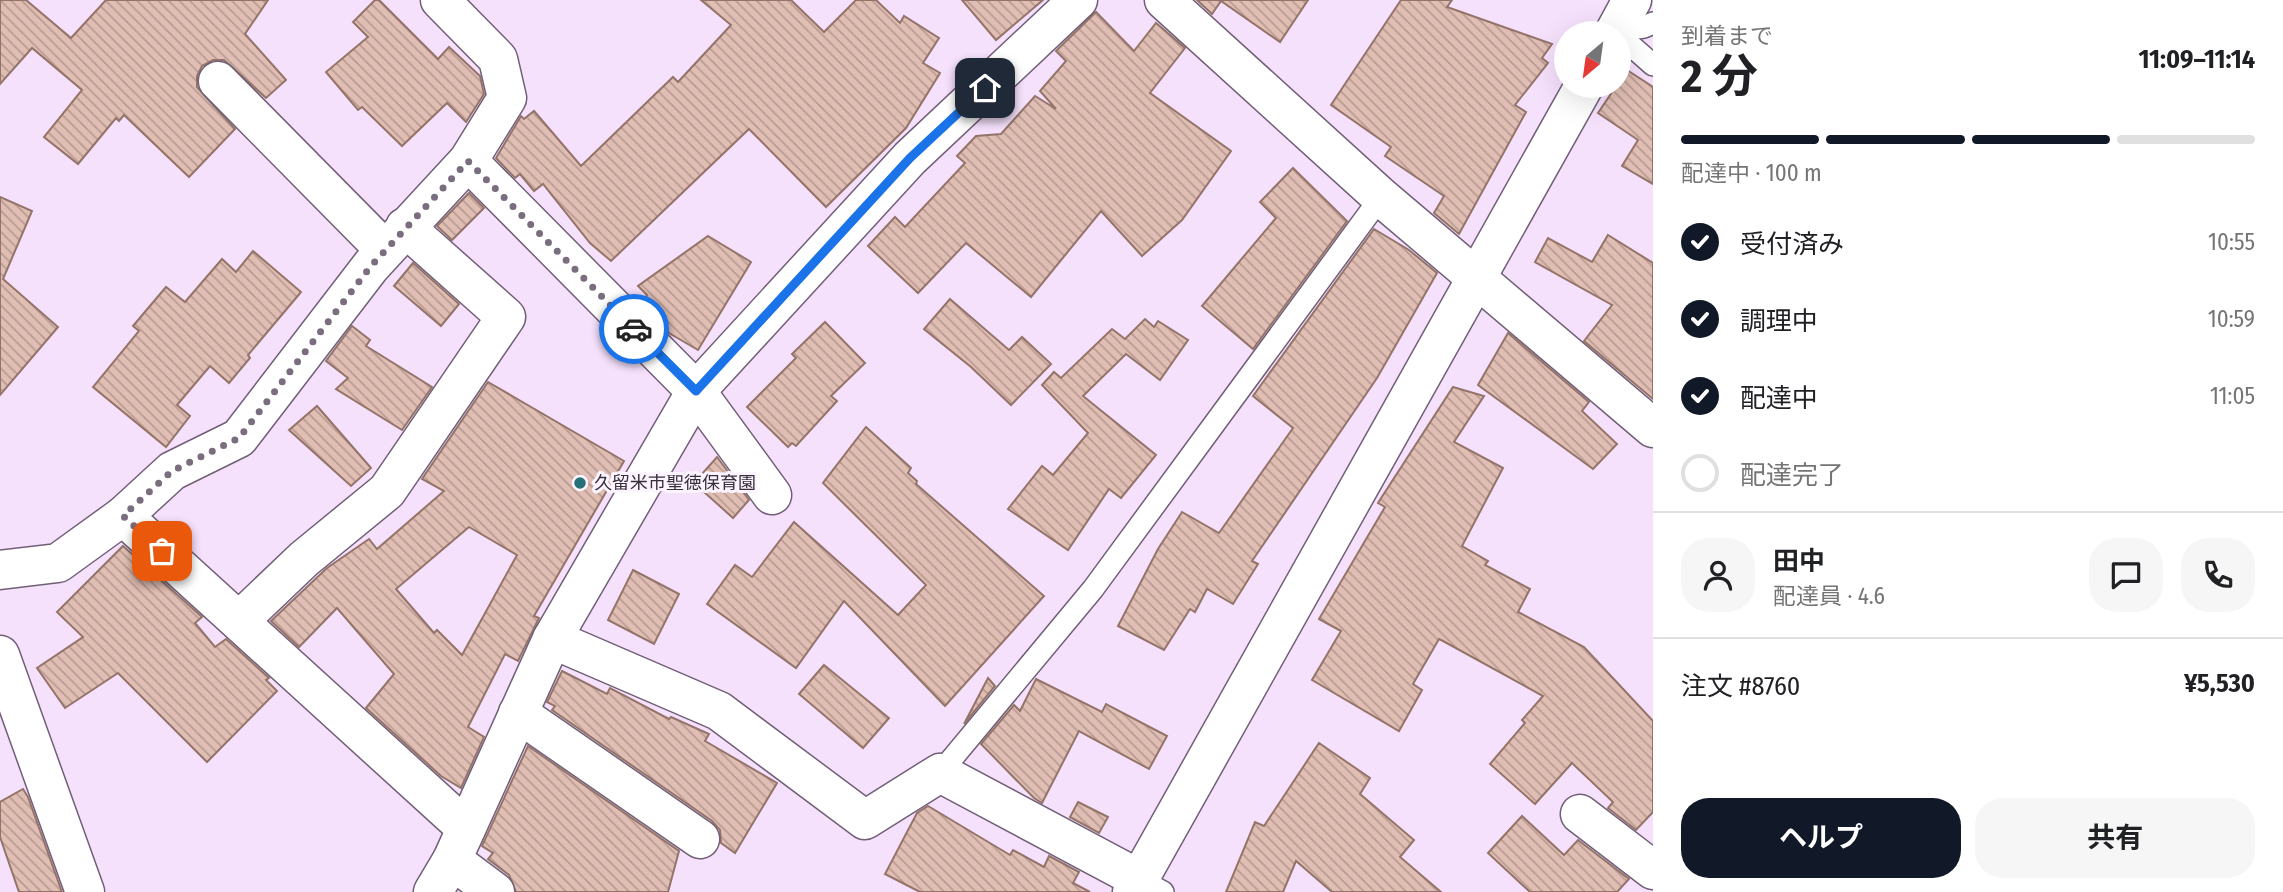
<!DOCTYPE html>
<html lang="ja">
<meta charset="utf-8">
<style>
:root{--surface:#fff;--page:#f6f6f6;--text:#202124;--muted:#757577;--line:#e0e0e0;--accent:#111827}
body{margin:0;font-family:"Fira Sans Condensed","Noto Sans JP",sans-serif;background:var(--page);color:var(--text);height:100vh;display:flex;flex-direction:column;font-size:26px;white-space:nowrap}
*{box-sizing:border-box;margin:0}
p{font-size:23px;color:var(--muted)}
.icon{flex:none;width:38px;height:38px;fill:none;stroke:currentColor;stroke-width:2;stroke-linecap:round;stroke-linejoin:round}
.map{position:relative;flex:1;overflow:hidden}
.panel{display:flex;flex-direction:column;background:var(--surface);width:630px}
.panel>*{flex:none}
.needle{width:46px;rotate:209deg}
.fabs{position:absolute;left:1554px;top:21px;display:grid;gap:14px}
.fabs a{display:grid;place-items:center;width:77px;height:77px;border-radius:50%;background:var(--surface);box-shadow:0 7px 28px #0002;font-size:35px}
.pin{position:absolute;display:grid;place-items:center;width:60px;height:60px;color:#fff;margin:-30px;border-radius:14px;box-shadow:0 4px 10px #0006}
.courier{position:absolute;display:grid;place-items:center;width:70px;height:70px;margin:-35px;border:5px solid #1a73e8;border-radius:50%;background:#fff;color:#222;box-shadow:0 2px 9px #0007}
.overview em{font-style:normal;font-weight:700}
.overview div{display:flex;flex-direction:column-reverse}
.overview{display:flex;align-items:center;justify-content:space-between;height:119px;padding:0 28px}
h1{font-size:46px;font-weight:700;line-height:52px}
.bar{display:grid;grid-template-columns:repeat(4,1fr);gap:10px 7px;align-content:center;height:84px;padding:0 28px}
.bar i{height:9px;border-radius:5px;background:var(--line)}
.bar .on{background:var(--accent)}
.bar p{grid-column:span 4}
.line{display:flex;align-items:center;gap:18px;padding:0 28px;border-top:2px solid var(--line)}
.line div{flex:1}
.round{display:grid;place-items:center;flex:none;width:74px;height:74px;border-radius:28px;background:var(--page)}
ol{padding:0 28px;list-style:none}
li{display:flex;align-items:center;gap:21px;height:77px}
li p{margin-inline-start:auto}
li .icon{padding:7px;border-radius:50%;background:var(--accent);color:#fff;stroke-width:4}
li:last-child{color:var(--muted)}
li i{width:38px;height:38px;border:4px solid var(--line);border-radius:50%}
.button{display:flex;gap:14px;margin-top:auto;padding:14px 28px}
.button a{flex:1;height:80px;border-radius:28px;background:var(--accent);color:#fff;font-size:28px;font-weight:700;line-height:80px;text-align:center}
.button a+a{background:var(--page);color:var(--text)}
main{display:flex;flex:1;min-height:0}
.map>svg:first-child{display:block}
.building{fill:url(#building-back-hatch);stroke:#947469;stroke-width:2;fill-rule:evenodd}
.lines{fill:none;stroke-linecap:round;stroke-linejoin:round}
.lane-casing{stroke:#715f77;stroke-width:24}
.street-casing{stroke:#715f77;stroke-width:41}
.secondary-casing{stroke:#715f77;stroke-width:41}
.lane{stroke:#fff;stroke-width:21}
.street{stroke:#fff;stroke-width:38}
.secondary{stroke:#fff;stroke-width:38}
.done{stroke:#7a6d7e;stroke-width:7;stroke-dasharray:0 12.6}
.route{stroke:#1a73e8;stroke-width:9}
.poi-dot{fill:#277179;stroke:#fcf4ff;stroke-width:2.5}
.labels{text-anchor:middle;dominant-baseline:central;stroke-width:6;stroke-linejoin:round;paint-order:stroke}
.poi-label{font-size:18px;fill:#372f39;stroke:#fcf4ff;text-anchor:start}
</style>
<main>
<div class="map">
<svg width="1653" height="892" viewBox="0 0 1653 892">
<defs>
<pattern id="building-back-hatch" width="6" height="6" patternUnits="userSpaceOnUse" patternTransform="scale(1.75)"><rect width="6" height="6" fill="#e1beb3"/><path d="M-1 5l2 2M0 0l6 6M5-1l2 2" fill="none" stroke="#b79b93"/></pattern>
</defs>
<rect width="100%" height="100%" fill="#f6e1fd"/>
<g class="building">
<path d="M0 0H26L71 38 106 0H268L245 34 286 80 266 98 224 60H213L202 66 197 76V87L235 129 189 177 124 115 119 121 116 118 78 164 44 137 82 90 32 48 0 84Z"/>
<path d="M375 0H379L438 59 449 47 480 76 484 94 466 122 447 103 402 146 362 107 358 110 326 72 368 37 353 22Z"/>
<path d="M701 0H791L824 32 856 0H876L900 23 904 16 939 38 923 63 940 73 906 128 826 207 749 129 611 261 590 243 543 184 534 191 520 174 515 178 496 158 521 116 524 119 534 111 581 166 673 77 678 82 731 25Z"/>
<path d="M962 0H1043L996 40Z"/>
<path d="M1197 0H1308L1280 42 1221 1 1212 14Z"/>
<path d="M1401 0H1452L1447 7 1552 44 1542 58 1548 63 1515 105 1526 112 1459 234 1434 213 1444 196 1385 156 1391 147 1331 105Z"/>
<path d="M1096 12 1134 51 1156 23 1185 48 1150 93 1231 151 1182 220 1142 256 1101 211 1031 297 966 243 918 293 868 246 895 217 905 227 965 163 957 156 976 136 1001 134 1035 96 1056 109 1040 91 1066 61 1056 51Z"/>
<path d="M1627 70 1653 87V184L1622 166 1638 140 1598 113Z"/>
<path d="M1293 168 1347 221 1253 349 1202 306 1276 218 1260 202Z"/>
<path d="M469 193 484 208 452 240 437 226Z"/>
<path d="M0 197 32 211 3 279 58 327 0 395Z"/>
<path d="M1374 229 1409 250 1437 273 1377 378 1252 561 1258 564 1233 604 1207 589 1195 612 1190 609 1164 650 1118 626 1158 549 1182 512 1219 533 1293 428 1253 396Z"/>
<path d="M1608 235 1653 263V399L1584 341 1612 305 1535 262 1548 238 1592 262Z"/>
<path d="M708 236 751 262 698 350 669 333 641 305 647 295 638 286Z"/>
<path d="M253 251 301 292 248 355 250 358 229 383 210 366 177 405 190 416 166 447 93 387 139 331 133 326 166 287 185 302 222 259 236 272Z"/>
<path d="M413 263 459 304 441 326 394 286Z"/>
<path d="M950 299 1009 350 1022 337 1051 364 1011 405 971 367 924 329Z"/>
<path d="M1145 319 1154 327 1158 321 1188 340 1160 380 1126 354 1083 396 1156 455 1121 498 1109 489 1068 550 1008 509 1042 466 1053 475 1088 433 1042 385 1054 372 1061 378 1112 329 1125 339Z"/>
<path d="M825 322 865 363 831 396 837 401 796 446 792 443 788 447 747 407 796 358 792 354Z"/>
<path d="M352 326 370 340 366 346 432 387 402 430 336 389 348 378 326 361Z"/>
<path d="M1508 333 1589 402 1582 411 1617 444 1593 469 1478 385Z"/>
<path d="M488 382 624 461 534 616 539 618 518 661 505 654 468 727 484 737 461 788 441 776 366 708 394 674 337 608 299 647 271 621 327 568 369 539 377 549 444 491 422 479ZM469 527 517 555 462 655 437 630 434 633 396 589Z"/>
<path d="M1453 387 1484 396 1454 442 1503 468 1462 546 1488 561 1485 565 1530 589 1518 612 1584 647 1653 721V812L1636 830 1608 808 1613 802 1572 763 1535 804 1490 764 1525 723 1522 720 1543 696 1443 641 1439 639 1413 684 1422 690 1399 731 1312 680 1341 631 1319 619 1385 507 1378 503Z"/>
<path d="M317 406 371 468 351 486 289 430Z"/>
<path d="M866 427 911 468 908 473 917 481 916 484 1044 596 945 706 844 601 796 668 707 604 735 565 752 577 794 522 898 615 926 585 823 483Z"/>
<path d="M717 457 749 500 733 518 694 483Z"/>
<path d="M123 546 202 617 195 623 215 647 226 639 269 678 266 680 277 691 207 762 118 673 65 708 37 668 83 637 57 612Z"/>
<path d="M633 570 679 594 654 644 608 620Z"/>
<path d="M824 665 889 718 863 748 799 694Z"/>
<path d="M562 671 607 694 610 688 669 719 671 717 709 734 705 741 777 783 735 853 721 843 720 830 712 821 552 710 555 706 547 702Z"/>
<path d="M988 678 995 686 964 724Z"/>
<path d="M1036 679 1102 712 1106 704 1167 736 1149 769 1079 731 1042 803 1034 798 981 744 1014 705 1020 711Z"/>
<path d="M1319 743 1370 778 1360 794 1414 840 1400 857 1441 892H1332L1296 861 1283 892H1226L1255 822 1264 826Z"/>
<path d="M528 746 679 851 668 892H516L509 875 488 859 493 853 482 846Z"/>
<path d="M23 789 28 797 62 892H19L0 837V802Z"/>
<path d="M1078 802 1108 817 1099 833 1070 817Z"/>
<path d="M928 806 1010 855 1013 850 1044 867 1049 856 1079 872 1073 883 1090 892H920L885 874 917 813Z"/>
<path d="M1522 816 1564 855 1578 840 1629 879 1617 892H1530L1488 853Z"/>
</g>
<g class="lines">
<defs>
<g id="lane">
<path d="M1615 31 1644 27 1653 23"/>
<path d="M1619 35 1653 65"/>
<path d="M940 773 1093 589 1381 197"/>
<path d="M1139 879 1163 892"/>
</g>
<g id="street">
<path d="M1164 0 1381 197 1653 428"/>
<path d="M218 81 385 250"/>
<path d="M468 161 696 391 772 495"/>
<path d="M123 516 466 828"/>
<path d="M0 570 58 563 123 516 172 471 239 438 371 266 468 161 507 98 498 59 440 0"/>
<path d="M239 621 304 559 387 491 506 317 405 227"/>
<path d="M552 639 719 711 865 820 940 773 1139 879"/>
<path d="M0 655 85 892"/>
<path d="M518 713 700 839"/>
<path d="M1580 814 1653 870"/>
<path d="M452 860 495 892"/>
<path d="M433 892 452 860 552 639 696 391 910 158 1078 0"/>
</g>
<g id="secondary">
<path d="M1614 33 1632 0"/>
<path d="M1132 892 1584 86"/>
</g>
</defs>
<use href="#lane" class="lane-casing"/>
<use href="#street" class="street-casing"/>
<use href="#secondary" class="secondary-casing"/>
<use href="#lane" class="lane"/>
<use href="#street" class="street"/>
<use href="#secondary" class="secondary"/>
</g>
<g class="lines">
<path class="done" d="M162 551 123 516 172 471 239 438 371 266 468 161 634 329"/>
<path class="route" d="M634 329 696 391 910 158 985 88"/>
</g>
<circle class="poi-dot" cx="580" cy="483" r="7"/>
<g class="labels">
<g class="poi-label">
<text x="594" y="483">久留米市聖徳保育園</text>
</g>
</g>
</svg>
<div class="fabs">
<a><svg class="needle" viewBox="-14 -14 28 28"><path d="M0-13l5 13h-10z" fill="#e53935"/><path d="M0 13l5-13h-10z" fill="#757577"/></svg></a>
</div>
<div class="pin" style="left:162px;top:551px;background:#ea580c"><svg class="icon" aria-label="bag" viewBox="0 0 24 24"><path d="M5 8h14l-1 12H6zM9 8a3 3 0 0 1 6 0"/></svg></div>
<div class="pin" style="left:985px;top:88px;background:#1f2937"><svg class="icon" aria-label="home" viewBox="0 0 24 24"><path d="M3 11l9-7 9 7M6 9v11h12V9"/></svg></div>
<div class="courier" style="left:634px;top:329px"><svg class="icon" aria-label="car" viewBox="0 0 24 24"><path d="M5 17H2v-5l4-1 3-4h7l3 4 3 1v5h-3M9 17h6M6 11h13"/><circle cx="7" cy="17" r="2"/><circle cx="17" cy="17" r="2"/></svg></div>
</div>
<section class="panel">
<div class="overview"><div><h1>2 分</h1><p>到着まで</p></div><em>11:09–11:14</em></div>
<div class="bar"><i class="on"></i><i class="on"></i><i class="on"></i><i></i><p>配達中 · 100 m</p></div>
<ol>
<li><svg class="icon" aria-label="check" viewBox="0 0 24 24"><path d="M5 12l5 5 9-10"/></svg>受付済み<p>10:55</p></li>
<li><svg class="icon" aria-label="check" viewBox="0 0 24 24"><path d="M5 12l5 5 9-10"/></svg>調理中<p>10:59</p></li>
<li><svg class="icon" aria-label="check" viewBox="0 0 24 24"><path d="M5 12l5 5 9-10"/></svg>配達中<p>11:05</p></li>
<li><i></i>配達完了</li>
</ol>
<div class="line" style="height:126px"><a class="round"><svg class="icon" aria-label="person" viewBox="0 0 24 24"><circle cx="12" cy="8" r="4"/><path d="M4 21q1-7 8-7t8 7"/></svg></a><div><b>田中</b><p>配達員 · 4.6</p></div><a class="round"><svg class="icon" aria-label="chat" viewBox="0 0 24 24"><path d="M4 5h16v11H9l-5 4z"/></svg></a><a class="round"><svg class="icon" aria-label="phone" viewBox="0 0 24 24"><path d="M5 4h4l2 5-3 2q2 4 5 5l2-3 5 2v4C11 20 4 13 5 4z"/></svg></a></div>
<div class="line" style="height:91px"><div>注文 #8760</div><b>¥5,530</b></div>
<div class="button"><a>ヘルプ</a><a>共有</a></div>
</section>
</main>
